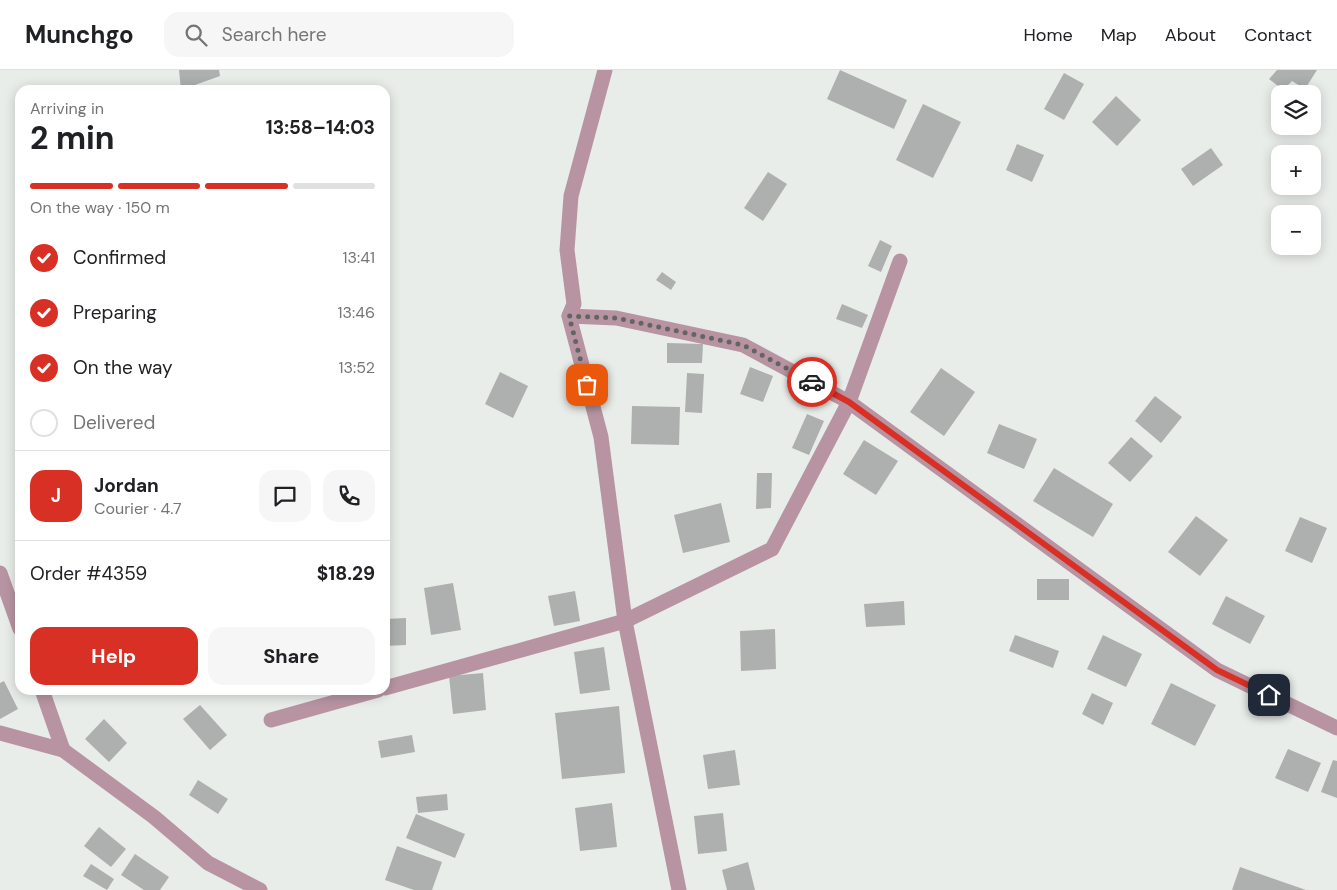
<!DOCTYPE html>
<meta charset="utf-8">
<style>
:root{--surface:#fff;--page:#f6f6f6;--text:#202124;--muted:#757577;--line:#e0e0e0;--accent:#d93025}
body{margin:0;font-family:"DM Sans",sans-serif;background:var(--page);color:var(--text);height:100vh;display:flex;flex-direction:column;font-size:19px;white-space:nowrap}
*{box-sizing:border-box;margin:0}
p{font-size:16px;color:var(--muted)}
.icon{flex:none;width:28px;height:28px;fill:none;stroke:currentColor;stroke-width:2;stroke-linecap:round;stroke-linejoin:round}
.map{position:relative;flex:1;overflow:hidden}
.side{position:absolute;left:15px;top:15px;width:375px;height:610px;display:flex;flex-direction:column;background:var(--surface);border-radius:15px;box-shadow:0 2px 12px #0003}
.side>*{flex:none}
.buttons{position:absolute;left:1271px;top:15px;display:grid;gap:10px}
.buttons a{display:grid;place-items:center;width:50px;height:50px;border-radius:10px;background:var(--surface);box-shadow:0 2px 12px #0003;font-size:25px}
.pin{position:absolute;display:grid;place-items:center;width:42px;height:42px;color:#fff;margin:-21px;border-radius:10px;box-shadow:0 2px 8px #0006}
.courier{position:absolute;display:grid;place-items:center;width:50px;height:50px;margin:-25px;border:4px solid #d93025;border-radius:50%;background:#fff;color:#222;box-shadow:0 1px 6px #0007}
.head em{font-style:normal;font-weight:700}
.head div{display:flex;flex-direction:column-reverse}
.head{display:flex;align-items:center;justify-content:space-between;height:85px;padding:0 15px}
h1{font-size:32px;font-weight:700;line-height:38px}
.bar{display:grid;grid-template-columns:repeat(4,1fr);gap:8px 5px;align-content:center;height:60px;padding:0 15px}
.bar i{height:6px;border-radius:4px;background:var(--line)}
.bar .on{background:var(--accent)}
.bar p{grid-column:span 4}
.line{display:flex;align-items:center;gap:12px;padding:0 15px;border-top:1px solid var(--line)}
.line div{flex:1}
.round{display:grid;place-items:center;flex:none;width:52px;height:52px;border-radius:15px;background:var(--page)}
ol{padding:0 15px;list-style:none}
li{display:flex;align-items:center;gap:15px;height:55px}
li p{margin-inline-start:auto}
li .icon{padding:5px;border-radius:50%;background:var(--accent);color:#fff;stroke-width:4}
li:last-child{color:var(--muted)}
li i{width:28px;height:28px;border:2px solid var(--line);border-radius:50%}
.button{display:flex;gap:10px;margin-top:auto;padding:10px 15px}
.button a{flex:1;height:58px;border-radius:15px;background:var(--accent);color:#fff;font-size:20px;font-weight:700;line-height:58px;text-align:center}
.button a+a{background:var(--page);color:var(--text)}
header{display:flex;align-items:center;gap:30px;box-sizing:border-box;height:70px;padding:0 25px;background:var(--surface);border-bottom:1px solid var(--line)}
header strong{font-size:24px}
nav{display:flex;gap:28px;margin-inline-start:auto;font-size:18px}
.search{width:350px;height:45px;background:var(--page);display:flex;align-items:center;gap:12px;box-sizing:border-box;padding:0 18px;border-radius:15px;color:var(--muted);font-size:19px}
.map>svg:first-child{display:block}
.building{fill:#adb0ae}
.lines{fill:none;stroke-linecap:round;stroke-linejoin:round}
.minor{stroke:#b894a2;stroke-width:15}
.done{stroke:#636563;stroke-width:5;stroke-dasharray:0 9}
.route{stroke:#d93025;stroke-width:6}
</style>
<header>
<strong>Munchgo</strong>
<div class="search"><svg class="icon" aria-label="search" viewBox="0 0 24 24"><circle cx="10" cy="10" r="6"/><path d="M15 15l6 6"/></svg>Search here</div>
<nav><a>Home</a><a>Map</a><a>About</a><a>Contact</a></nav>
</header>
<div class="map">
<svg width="1337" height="820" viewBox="0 0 1337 820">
<rect width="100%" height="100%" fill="#e9edea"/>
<g class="building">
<path d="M179 0H219L220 6 181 20Z"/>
<path d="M840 0 907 30 894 59 827 29Z"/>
<path d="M1277 0H1317L1305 19 1292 11 1283 20 1269 9Z"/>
<path d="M1064 3 1084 14 1064 50 1044 39Z"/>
<path d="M1116 26 1141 50 1117 76 1092 52Z"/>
<path d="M923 34 961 52 933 108 896 90Z"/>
<path d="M1017 74 1044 85 1032 112 1006 100Z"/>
<path d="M1211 78 1223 95 1193 116 1181 99Z"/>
<path d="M768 102 787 114 763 151 744 138Z"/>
<path d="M880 170 892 176 881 202 868 196Z"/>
<path d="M662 202 676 212 671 220 656 210Z"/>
<path d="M842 234 868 245 862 258 836 249Z"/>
<path d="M667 273 703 274 702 293H667Z"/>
<path d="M750 297 773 306 763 332 740 324Z"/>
<path d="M941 298 975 322 944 366 910 342Z"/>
<path d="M500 302 528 316 513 348 485 334Z"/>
<path d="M687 303 704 304 702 343 685 342Z"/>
<path d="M1155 326 1182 347 1161 373 1135 351Z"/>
<path d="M632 336 680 337 679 375 631 374Z"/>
<path d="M807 344 824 351 809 385 792 378Z"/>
<path d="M999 354 1037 369 1024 399 987 383Z"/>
<path d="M1131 367 1153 386 1130 412 1108 393Z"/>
<path d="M864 370 898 391 876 425 843 404Z"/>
<path d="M1054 398 1113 434 1093 467 1033 431Z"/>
<path d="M757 403H772L771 438 756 439Z"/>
<path d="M721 433 730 472 683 483 674 445Z"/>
<path d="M1196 446 1228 470 1200 506 1168 482Z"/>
<path d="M1300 447 1327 458 1312 493 1285 481Z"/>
<rect x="1037" y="509" width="32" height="21"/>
<path d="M453 513 461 560 431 565 424 518Z"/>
<path d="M575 521 580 551 554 556 548 526Z"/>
<path d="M1226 526 1265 546 1250 574 1212 554Z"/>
<path d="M904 531 905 555 866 557 864 534Z"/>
<path d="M406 548V575L385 576V549Z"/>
<path d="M775 559 776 599 741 601 740 561Z"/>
<path d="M1015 565 1059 581 1053 598 1009 581Z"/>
<path d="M1103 565 1142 584 1126 617 1087 599Z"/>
<path d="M604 577 610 620 580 624 574 582Z"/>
<path d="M483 603 486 640 453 644 449 606Z"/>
<path d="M4 611 18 639 0 649V613Z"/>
<path d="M1171 613 1216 635 1195 676 1151 654Z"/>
<path d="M1092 623 1113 633 1103 655 1082 644Z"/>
<path d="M200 635 227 665 210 680 183 649Z"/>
<path d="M619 636 625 703 562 709 555 643Z"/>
<path d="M104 649 127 673 109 692 85 669Z"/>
<path d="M412 665 415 682 381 688 378 671Z"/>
<path d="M1288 679 1321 693 1308 722 1275 708Z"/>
<path d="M735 680 740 715 708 719 703 685Z"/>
<path d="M1333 690 1337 691V728L1321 722Z"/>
<path d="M198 710 228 729 218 744 189 725Z"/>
<path d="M447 724 448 740 418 743 416 727Z"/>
<path d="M612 733 617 777 580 781 575 738Z"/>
<path d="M723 743 727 781 698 784 694 746Z"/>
<path d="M416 744 465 764 455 788 406 768Z"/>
<path d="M99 757 126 779 111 797 84 776Z"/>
<path d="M397 776 442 792 432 820H414L385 810Z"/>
<path d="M135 784 169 807 160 820H144L121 805Z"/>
<path d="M748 792 755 820H727L722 800Z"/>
<path d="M91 794 114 809 107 820 83 806Z"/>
<path d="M1240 797 1306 820H1232Z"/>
</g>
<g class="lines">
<g class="minor">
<path d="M605 0 571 126 567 180 574 234 569 246 601 367 625 551 679 820"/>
<path d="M569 246 616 248 743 275 849 332 1217 600 1337 658"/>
<path d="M0 503 20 559"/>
<path d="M385 618 625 551 772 479 849 332 900 191"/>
<path d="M42 620 63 680"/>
<path d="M271 650 378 620"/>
<path d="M0 663 63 680 154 747 208 793 260 820"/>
</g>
</g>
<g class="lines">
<path class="done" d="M587 315 569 246 616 248 743 275 812 312"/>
<path class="route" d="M812 312 849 332 1217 600 1269 625"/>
</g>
</svg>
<div class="buttons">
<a><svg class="icon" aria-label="layers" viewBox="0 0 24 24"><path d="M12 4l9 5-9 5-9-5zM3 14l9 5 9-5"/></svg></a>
<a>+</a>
<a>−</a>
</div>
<div class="pin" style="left:587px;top:315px;background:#ea580c"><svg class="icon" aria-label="bag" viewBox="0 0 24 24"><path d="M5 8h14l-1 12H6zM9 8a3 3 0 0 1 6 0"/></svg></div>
<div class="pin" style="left:1269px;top:625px;background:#1f2937"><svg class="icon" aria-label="home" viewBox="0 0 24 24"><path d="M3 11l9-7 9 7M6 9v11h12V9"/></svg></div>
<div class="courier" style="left:812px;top:312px"><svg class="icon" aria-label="car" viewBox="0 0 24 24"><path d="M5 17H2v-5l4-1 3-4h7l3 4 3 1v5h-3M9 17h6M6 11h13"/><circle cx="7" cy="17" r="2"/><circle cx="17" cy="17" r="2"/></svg></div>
<section class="side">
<div class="head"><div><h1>2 min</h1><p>Arriving in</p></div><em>13:58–14:03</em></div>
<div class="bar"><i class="on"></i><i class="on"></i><i class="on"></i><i></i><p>On the way · 150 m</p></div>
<ol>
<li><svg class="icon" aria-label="check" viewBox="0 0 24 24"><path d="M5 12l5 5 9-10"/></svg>Confirmed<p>13:41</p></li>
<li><svg class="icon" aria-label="check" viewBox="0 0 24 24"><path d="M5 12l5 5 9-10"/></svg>Preparing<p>13:46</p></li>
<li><svg class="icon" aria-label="check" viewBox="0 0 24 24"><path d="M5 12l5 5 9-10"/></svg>On the way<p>13:52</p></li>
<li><i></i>Delivered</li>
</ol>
<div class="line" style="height:90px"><b class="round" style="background:var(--accent);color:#fff">J</b><div><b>Jordan</b><p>Courier · 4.7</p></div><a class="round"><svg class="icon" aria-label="chat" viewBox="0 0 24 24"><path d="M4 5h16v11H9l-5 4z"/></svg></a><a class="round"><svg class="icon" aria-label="phone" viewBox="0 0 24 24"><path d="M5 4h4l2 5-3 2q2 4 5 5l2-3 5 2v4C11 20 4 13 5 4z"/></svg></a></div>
<div class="line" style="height:65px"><div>Order #4359</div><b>$18.29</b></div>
<div class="button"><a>Help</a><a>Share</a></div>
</section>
</div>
